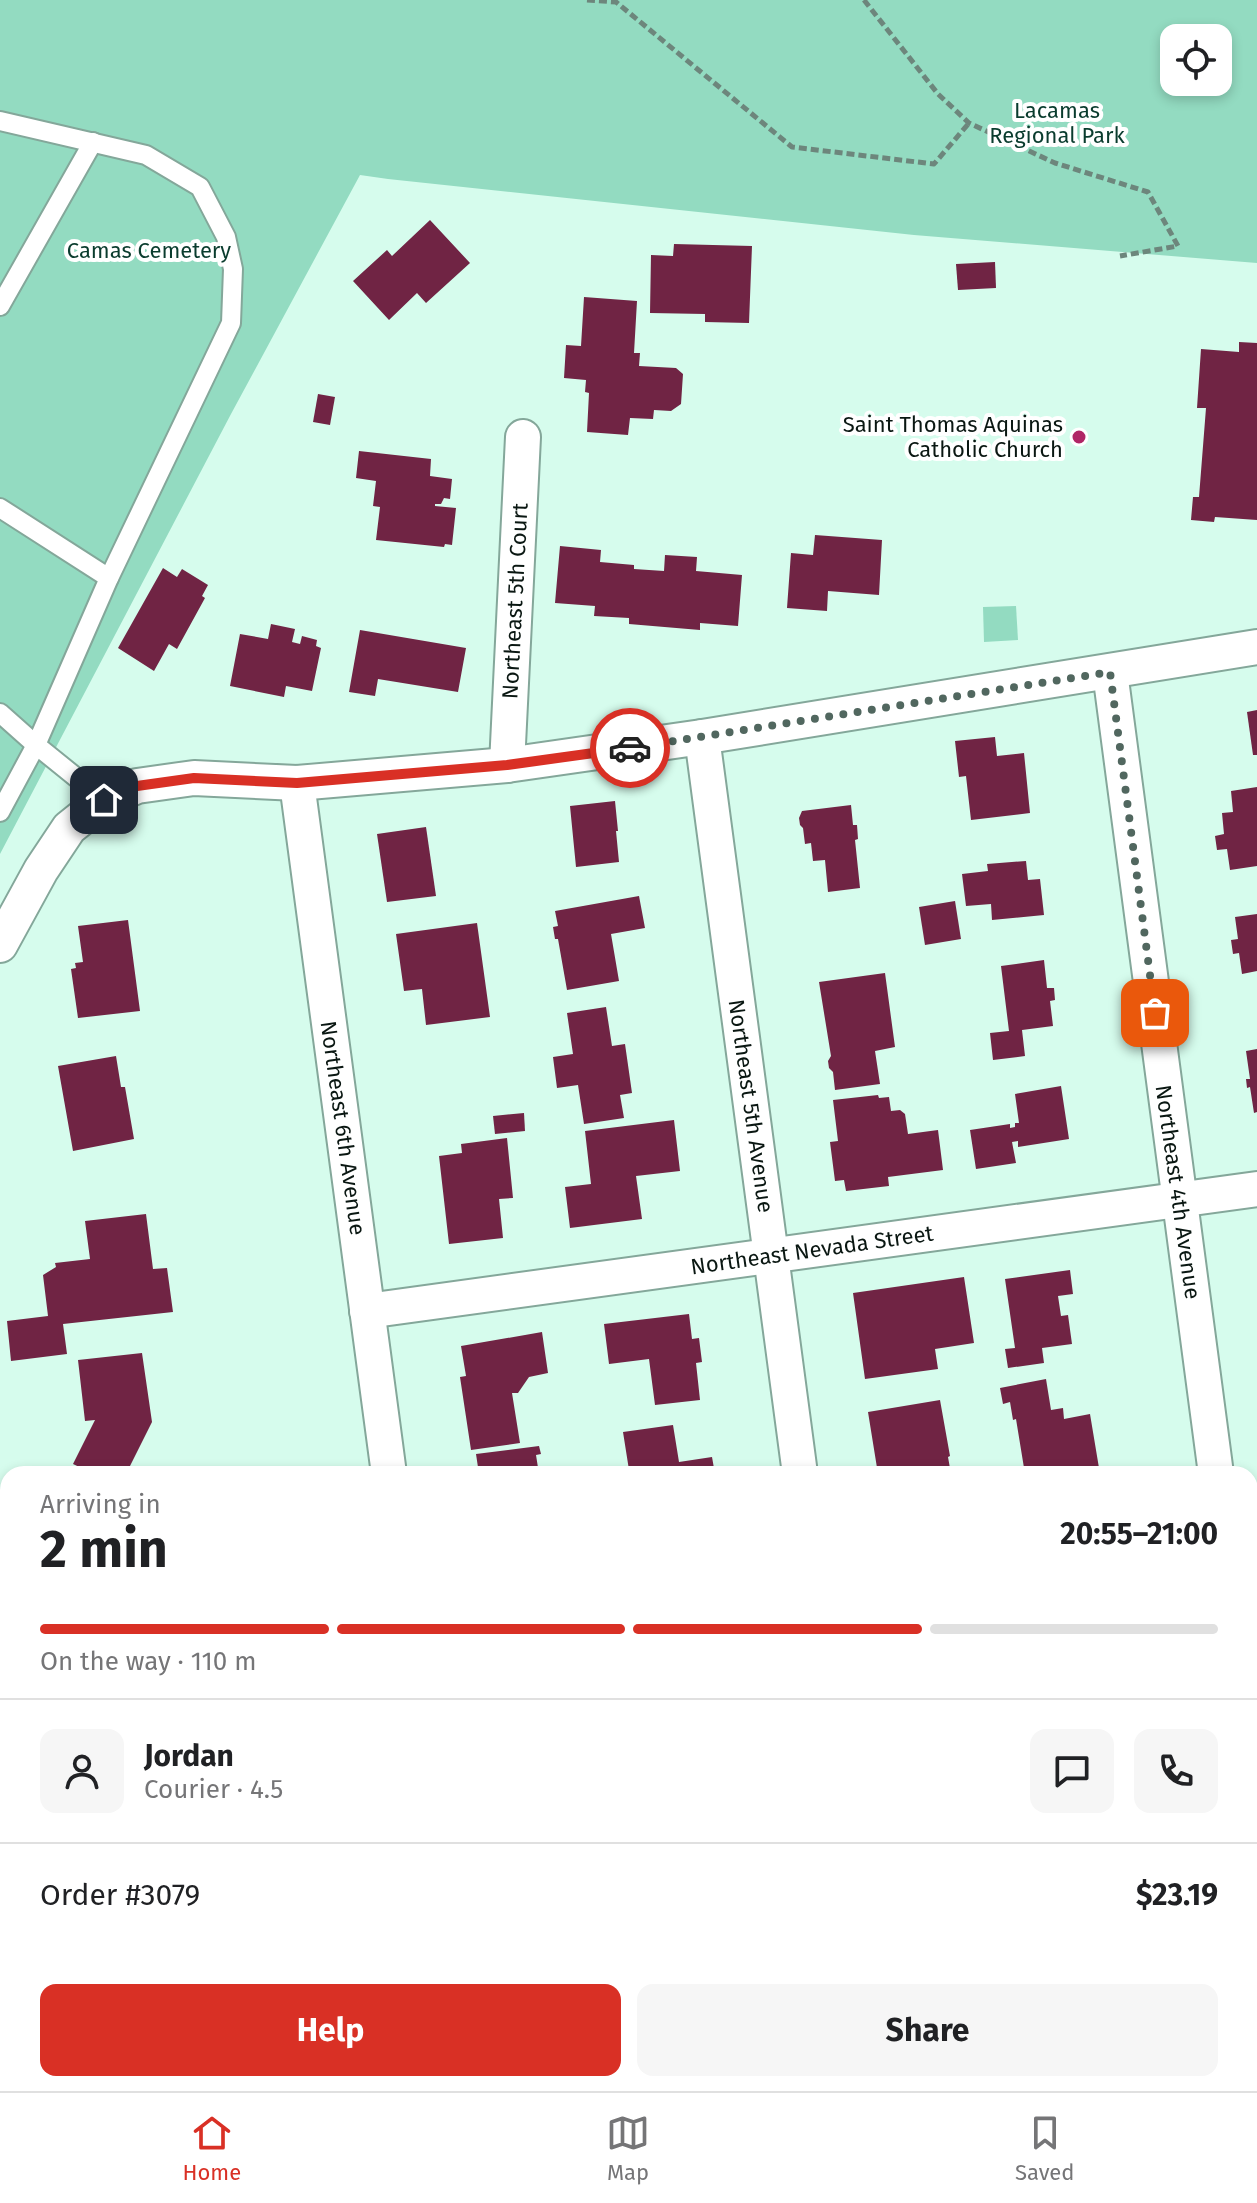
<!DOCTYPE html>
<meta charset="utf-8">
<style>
:root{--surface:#fff;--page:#f6f6f6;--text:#202124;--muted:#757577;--line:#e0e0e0;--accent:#d93025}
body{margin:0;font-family:"Fira Sans",sans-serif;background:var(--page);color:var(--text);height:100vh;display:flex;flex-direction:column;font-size:30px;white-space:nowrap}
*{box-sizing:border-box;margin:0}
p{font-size:26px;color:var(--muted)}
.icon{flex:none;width:44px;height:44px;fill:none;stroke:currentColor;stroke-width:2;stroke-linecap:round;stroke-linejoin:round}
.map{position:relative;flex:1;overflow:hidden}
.sheet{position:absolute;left:0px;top:1466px;width:1258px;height:626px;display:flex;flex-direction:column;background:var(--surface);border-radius:24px 24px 0 0;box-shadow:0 4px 12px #0003}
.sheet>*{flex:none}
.buttons{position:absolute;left:1160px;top:24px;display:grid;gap:16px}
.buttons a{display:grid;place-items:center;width:72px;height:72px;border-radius:16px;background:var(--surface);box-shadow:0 4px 12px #0003;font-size:40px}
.pin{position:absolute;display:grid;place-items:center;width:68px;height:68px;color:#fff;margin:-34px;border-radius:16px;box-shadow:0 4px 12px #0006}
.courier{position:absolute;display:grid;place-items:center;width:80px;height:80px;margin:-40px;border:6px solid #d93025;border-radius:50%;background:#fff;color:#222;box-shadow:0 2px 10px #0007}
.overview em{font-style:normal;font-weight:700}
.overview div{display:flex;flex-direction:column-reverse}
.overview{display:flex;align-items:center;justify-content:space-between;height:136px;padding:0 40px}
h1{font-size:52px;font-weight:700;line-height:60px}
.bar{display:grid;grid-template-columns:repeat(4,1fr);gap:12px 8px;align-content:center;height:96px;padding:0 40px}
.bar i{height:10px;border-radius:6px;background:var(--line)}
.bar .active{background:var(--accent)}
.bar p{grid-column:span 4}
.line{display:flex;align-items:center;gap:20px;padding:0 40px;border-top:2px solid var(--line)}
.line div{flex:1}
.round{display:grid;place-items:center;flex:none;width:84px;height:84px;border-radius:16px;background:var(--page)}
.primary-button{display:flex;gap:16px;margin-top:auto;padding:16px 40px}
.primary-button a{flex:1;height:92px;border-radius:16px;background:var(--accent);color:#fff;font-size:32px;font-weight:700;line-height:92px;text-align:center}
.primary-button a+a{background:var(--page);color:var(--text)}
.dock{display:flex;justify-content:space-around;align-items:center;height:112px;border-top:2px solid var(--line);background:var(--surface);font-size:22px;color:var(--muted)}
.dock a{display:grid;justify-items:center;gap:4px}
.dock .active{color:var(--accent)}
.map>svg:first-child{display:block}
.green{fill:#93dbc1;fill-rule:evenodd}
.building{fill:#702444}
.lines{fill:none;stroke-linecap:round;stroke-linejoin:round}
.lane-casing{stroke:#84a79a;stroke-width:22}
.street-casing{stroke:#84a79a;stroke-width:38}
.path{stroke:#6d867c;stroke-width:5;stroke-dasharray:8 4;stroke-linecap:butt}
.lane{stroke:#fff;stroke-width:18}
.street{stroke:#fff;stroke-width:34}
.done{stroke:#51675f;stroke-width:8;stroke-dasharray:0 14.4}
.route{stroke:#d93025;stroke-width:10}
.poi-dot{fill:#b02666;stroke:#fff;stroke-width:3}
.labels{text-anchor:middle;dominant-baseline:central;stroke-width:8;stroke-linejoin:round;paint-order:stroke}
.park-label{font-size:22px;fill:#0a3c2e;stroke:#fff}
.poi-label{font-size:22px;fill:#0a1712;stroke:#fff;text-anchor:end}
.street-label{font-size:22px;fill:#0a1712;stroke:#fff}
</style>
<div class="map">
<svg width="1257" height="2091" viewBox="0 0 1257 2091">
<rect width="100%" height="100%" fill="#d6fced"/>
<g class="green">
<path d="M0 0H1257V263L914 235 388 179 360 175 231 414 0 854ZM1174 38H1218V82H1174Z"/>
<path d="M1016 606 1018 640 984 642 983 607Z"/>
<path d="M0 1901H8V2084H240L242 2091H0Z"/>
</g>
<g class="building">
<path d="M430 220 470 263 426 303 417 293 389 320 353 281 387 250 392 256Z"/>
<path d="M674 244 752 246 749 323 705 322V314L650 313 651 255 673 256Z"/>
<path d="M995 262 996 288 958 290 956 264Z"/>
<path d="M584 297 637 301 634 353H640L639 366 676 368 683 374 681 404 671 411 654 410 653 419 630 418 628 435 587 432 589 393 585 392 586 380 564 378 566 345 581 346Z"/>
<path d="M1239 342 1257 343V520L1215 517 1214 522 1191 520 1193 497H1199L1206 408H1197L1201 349 1239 352Z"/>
<path d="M318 394 335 397 330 425 313 422Z"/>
<path d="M359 451 431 459 430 476 452 479 450 499 444 498 441 504H435V506L456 508 452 545 445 544 444 547 376 540 380 507 373 506 376 481 356 478Z"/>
<path d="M815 535 882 540 879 595 828 591 827 611 787 608 791 553 813 555Z"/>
<path d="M560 546 601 550 600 562 634 565V569L664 571 665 555 697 557 696 571 742 575 738 626 700 623V630L629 624V618L594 616 595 606 555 603Z"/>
<path d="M163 568 177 577 182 569 208 585 202 596 205 598 177 649 169 644 154 671 118 648Z"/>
<path d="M271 624 295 629 292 642 300 644 302 636 317 640 316 646 321 648 312 691 286 686 284 697 230 686 240 634 268 639Z"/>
<path d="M360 630 466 648 458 692 378 679 375 696 349 692Z"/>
<path d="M1257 710V755H1253L1247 712Z"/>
<path d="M995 737 997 756 1024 753 1030 813 971 820 966 776 959 777 955 741Z"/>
<path d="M1257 787V866L1230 870 1227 849 1217 850 1215 836 1224 834 1222 813 1233 812 1231 791Z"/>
<path d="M615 801 618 831H616L619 862 576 867 570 806Z"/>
<path d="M851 805 853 825H857L858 839 855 840 860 888 828 892 825 860 813 861 811 843 805 844 803 828 800 825 799 818 802 811Z"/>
<path d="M426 827 436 896 387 902 377 834Z"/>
<path d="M1026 861 1028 880 1040 879 1044 915 992 920 991 904 966 906 962 874 988 871 987 864Z"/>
<path d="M639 896 645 928 611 934 619 981 567 990 558 939H555L553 927 558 926 555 911Z"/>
<path d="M955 901 961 939 925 945 919 907Z"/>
<path d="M1257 914V971L1242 974 1239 953 1233 954 1231 940 1238 939 1235 917Z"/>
<path d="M128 920 140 1011 78 1018 71 969 76 968 75 963 83 962 78 926Z"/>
<path d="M477 923 490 1017 426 1025 422 989 404 991 396 934Z"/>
<path d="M1044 960 1047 988H1054L1055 1000 1050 1001 1053 1026 1022 1030 1025 1056 993 1060 990 1033 1009 1031 1001 966Z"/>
<path d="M885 973 895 1047 875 1051 880 1084 835 1090 833 1072 829 1068 828 1061 831 1056 819 982Z"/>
<path d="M606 1007 612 1046 625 1044 632 1093 620 1095 624 1118 584 1124 578 1085 557 1088 553 1057 573 1054 567 1013Z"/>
<path d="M1257 1049V1112L1254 1113 1250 1087 1247 1088 1246 1079H1250L1246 1051Z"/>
<path d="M116 1056 121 1087H125L134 1139 73 1151 58 1066Z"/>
<path d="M1061 1086 1069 1139 1018 1147V1141L1012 1142 1016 1163 976 1169 970 1130 1010 1124V1128L1015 1127V1123H1019L1015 1094Z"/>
<path d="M878 1095 879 1098 889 1097 891 1111 900 1110 905 1114 908 1134 938 1130 943 1170 888 1177 889 1186 846 1191 844 1180 835 1181 830 1142 838 1141 833 1100Z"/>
<path d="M524 1113 525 1131 495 1134 493 1116Z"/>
<path d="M674 1120 680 1171 636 1176 642 1219 570 1228 565 1187 591 1184 585 1131Z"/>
<path d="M507 1138 513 1198 499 1199 503 1238 449 1244 439 1156 462 1153 461 1144Z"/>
<path d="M146 1214 153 1269 167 1268 173 1312 63 1324 67 1354 11 1361 7 1321 48 1316 43 1275 56 1267 55 1263 90 1259 85 1221Z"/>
<path d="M1070 1270 1073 1294 1058 1296 1061 1316 1068 1315 1072 1344 1042 1348 1044 1363 1008 1368 1005 1349 1015 1348 1005 1279Z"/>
<path d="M964 1277 974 1343 935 1349 938 1369 865 1379 853 1293Z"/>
<path d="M689 1314 692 1339 699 1338 702 1362 696 1363 700 1400 655 1405 649 1359 609 1364 604 1324Z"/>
<path d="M542 1332 548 1373 529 1377 518 1393H512L520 1443 471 1450 460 1377 466 1376 461 1346Z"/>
<path d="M142 1353 152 1422 126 1474H94L73 1464 95 1420 85 1421 78 1360Z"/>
<path d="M1046 1379 1051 1410 1063 1408 1064 1419 1090 1414 1100 1474H1025L1016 1419 1013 1420 1010 1402 1003 1404 1000 1388Z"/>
<path d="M940 1400 950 1456 948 1457 951 1474H878L868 1412Z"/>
<path d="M673 1425 679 1462 712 1457 715 1474H643L642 1468 629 1470 623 1432Z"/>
<path d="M539 1446 541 1454 536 1455 539 1474H479L476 1454Z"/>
<path d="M393 2084V2091H346V2089Z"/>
<path d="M560 2084H619L621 2091H561Z"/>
<path d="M701 2084H751V2086L702 2091Z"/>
</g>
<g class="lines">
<defs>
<g id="lane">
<path d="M0 121 146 155 200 187 226 237 233 269 231 323 109 578 36 745 0 812"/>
<path d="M0 306 93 142"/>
<path d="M0 508 109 578"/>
<path d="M0 713 36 745 104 800"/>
</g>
<g id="street">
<path d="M1110 672 1216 1474"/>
<path d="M702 737 800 1474"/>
<path d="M507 765 523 437"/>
<path d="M297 783 389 1474"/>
<path d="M0 945 41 870 69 828 104 800 137 786 194 778 297 783 507 765 702 737 1257 647"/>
<path d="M367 1311 1257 1189"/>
<path d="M1250 1731 1257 1784"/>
<path d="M470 2084 471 2091"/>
<path d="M882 2084V2091"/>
</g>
</defs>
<use href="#lane" class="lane-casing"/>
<use href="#street" class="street-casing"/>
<g class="path">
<path d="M587 0 616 2 792 147 934 164 969 123"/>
<path d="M864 0 938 94 969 123 1055 163 1148 192 1178 246 1120 256"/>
</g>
<use href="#lane" class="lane"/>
<use href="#street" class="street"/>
</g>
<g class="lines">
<path class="done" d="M630 748 1110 672 1155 1013"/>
<path class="route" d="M104 800 137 786 194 778 297 783 507 765 630 748"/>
</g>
<circle class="poi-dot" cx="1079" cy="437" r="8"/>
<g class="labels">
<g class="park-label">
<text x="1057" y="110">Lacamas<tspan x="1057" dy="25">Regional Park</tspan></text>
<text x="149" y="250">Camas Cemetery</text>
</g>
<g class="poi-label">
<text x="1063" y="424">Saint Thomas Aquinas<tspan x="1063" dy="25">Catholic Church</tspan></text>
</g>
<g class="street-label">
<text transform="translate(515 601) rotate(-87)">Northeast 5th Court</text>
<text transform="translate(751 1106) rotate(82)">Northeast 5th Avenue</text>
<text transform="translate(343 1128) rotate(82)">Northeast 6th Avenue</text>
<text transform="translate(1178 1192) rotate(82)">Northeast 4th Avenue</text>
<text transform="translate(812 1250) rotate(-8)">Northeast Nevada Street</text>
</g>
</g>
</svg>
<div class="buttons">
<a><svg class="icon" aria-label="locate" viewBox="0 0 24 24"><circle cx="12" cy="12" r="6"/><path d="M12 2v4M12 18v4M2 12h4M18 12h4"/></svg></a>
</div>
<div class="pin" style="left:1155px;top:1013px;background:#ea580c"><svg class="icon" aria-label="bag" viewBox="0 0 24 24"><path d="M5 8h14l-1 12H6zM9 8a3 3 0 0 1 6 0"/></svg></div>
<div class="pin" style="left:104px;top:800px;background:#1f2937"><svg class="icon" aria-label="home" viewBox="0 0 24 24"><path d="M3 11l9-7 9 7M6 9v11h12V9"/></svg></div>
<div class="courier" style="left:630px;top:748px"><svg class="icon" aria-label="car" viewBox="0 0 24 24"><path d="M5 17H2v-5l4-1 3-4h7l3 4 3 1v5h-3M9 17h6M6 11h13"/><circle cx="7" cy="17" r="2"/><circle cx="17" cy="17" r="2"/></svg></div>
<section class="sheet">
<div class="overview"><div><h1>2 min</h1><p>Arriving in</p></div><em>20:55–21:00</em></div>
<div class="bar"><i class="active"></i><i class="active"></i><i class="active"></i><i></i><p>On the way · 110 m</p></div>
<div class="line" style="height:144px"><a class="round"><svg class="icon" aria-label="person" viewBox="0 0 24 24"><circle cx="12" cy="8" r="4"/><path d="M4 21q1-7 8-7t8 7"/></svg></a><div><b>Jordan</b><p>Courier · 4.5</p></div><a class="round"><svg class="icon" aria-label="chat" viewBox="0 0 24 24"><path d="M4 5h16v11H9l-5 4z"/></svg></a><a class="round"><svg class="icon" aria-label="phone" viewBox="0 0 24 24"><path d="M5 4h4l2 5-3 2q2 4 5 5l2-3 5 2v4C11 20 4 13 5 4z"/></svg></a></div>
<div class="line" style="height:104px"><div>Order #3079</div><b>$23.19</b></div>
<div class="primary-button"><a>Help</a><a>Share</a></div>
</section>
</div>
<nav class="dock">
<a class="active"><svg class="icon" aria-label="home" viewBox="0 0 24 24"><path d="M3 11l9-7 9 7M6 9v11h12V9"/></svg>Home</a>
<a><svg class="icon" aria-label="map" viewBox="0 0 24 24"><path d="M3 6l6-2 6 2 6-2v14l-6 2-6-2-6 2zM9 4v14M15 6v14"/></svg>Map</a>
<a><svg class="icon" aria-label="saved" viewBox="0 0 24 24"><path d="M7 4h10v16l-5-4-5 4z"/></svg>Saved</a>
</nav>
